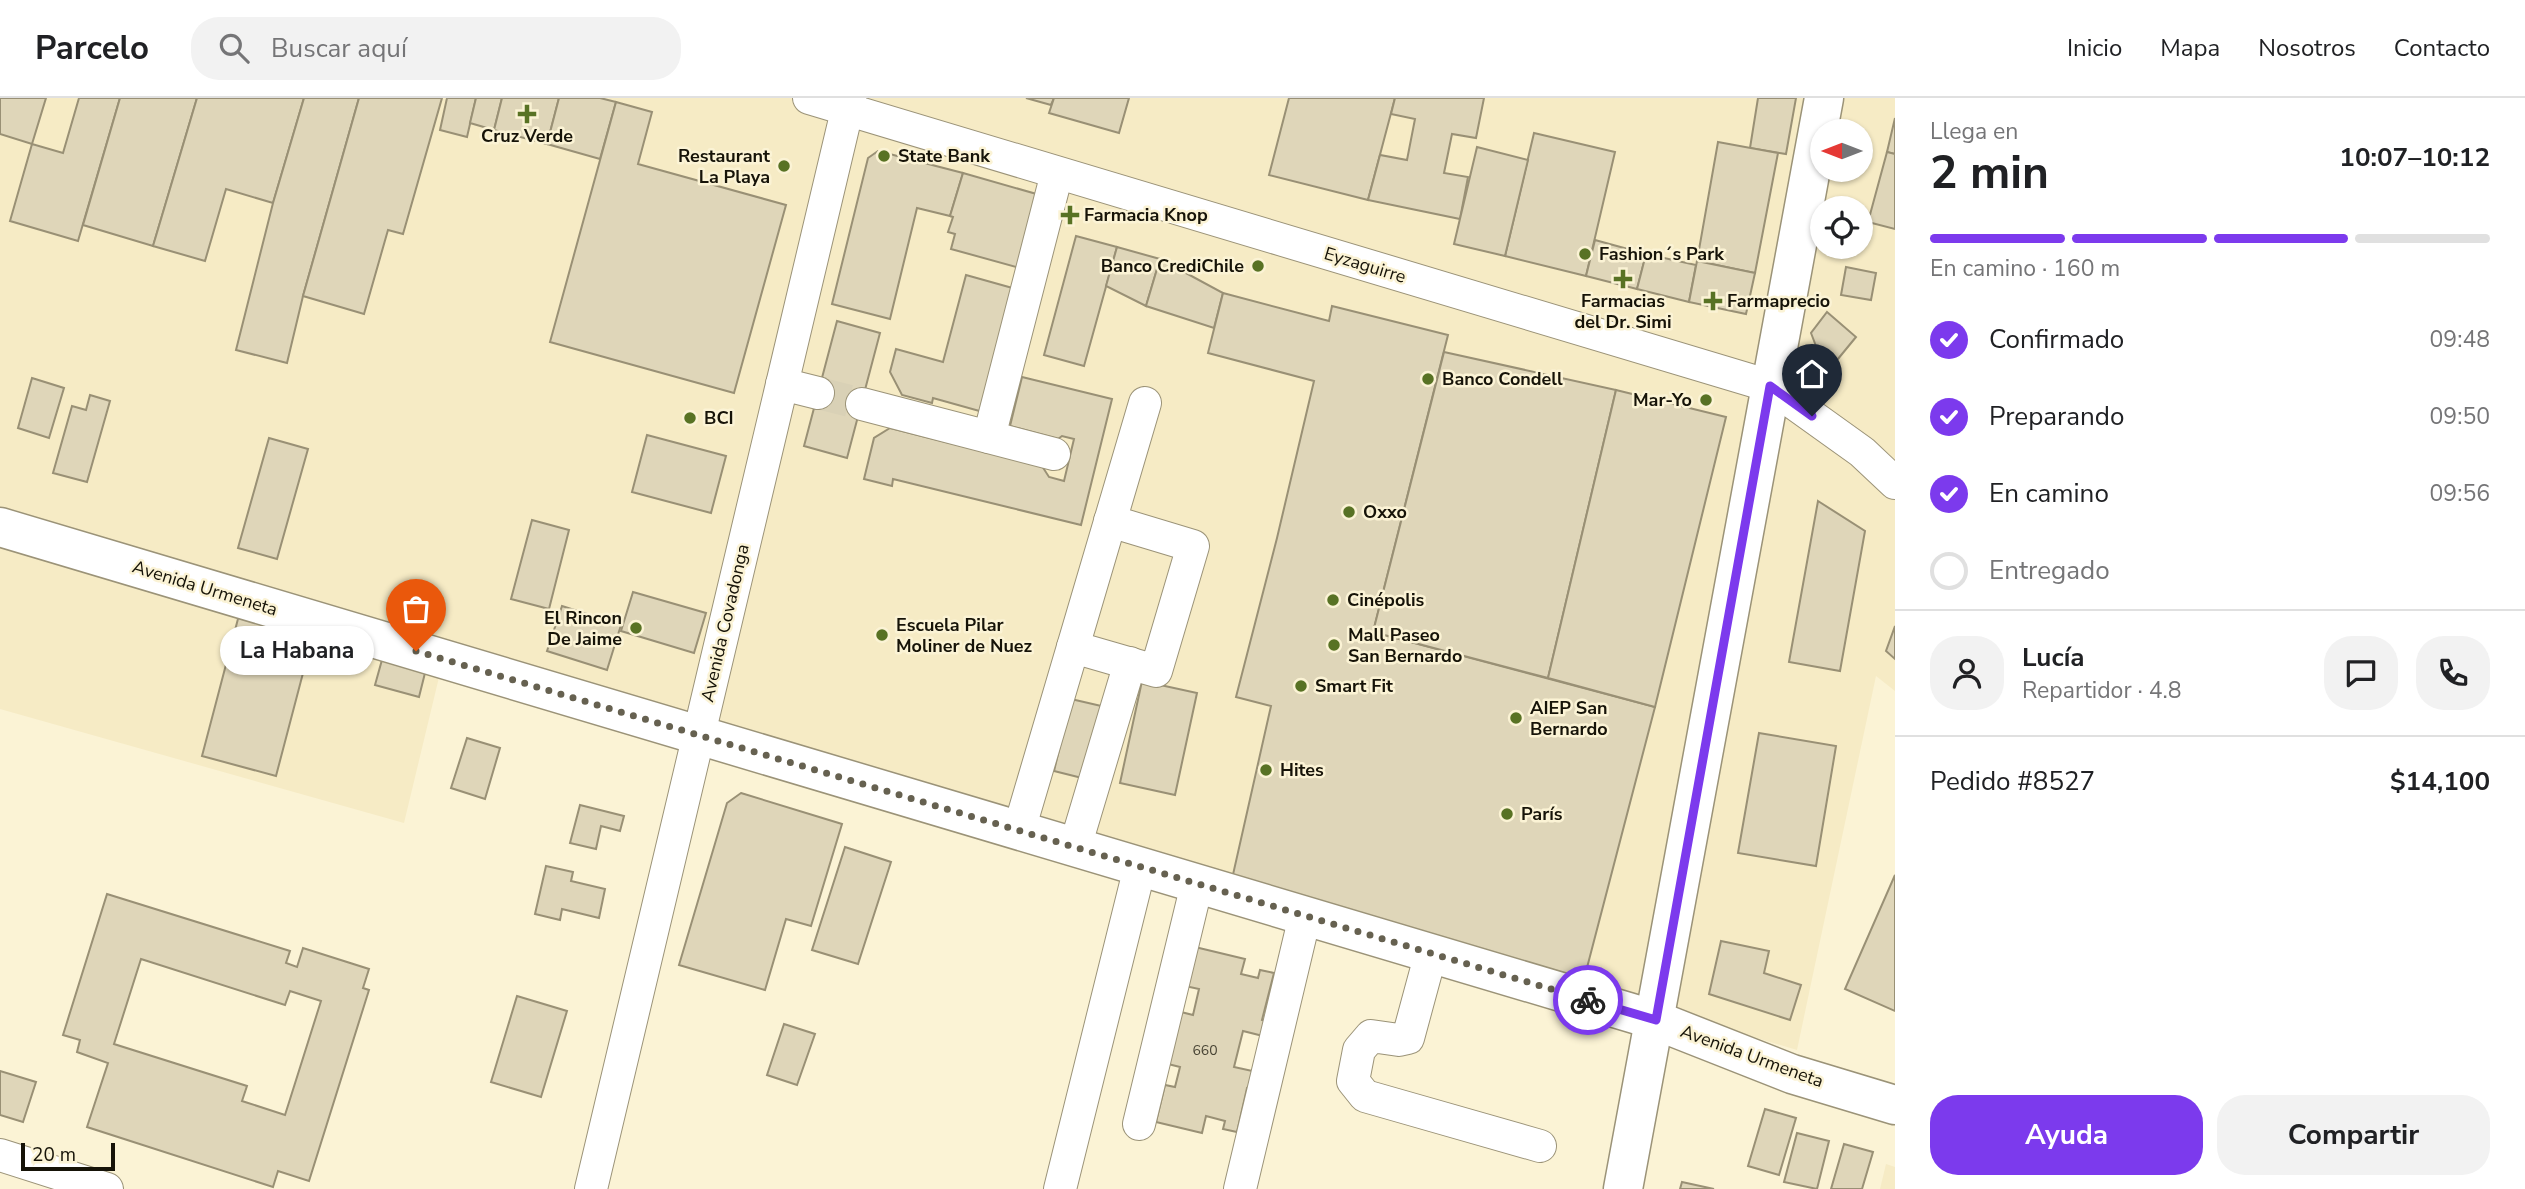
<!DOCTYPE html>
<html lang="es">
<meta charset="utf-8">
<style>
:root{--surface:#fff;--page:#f2f2f2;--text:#202124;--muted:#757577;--line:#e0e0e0;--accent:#7c3aed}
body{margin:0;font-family:"Nunito Sans",sans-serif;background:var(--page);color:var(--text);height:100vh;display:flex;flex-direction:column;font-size:26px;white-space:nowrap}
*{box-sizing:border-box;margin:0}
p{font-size:23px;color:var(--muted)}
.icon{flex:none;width:38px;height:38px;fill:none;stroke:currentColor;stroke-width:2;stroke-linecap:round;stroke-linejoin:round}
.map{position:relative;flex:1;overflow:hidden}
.sheet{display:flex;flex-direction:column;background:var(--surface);width:630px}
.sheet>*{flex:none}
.needle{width:46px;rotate:270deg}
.controls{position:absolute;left:1810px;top:21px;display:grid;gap:14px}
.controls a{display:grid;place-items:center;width:63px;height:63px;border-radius:50%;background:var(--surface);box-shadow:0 2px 5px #0004;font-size:35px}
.scale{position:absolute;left:21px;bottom:18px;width:94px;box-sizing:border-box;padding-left:7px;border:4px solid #161308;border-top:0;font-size:19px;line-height:24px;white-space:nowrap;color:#161308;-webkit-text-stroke:5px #fbf3d5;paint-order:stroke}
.pin{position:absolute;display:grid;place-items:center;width:60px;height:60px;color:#fff;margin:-72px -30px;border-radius:50% 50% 50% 0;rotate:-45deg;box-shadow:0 0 7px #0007}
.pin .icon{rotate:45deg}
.courier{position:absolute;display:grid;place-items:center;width:70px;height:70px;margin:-35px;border:5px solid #7c3aed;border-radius:50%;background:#fff;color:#222;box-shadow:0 2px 9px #0007}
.bubble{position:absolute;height:49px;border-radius:24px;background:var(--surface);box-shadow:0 2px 5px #0004;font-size:23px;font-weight:700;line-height:49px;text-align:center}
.summary em{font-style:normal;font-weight:700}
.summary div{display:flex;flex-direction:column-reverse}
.summary{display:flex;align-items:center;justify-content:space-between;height:119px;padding:0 35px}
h1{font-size:46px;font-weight:700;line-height:52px}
.bar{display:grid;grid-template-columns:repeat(4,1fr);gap:10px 7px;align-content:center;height:84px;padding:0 35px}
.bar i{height:9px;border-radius:5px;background:var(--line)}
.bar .on{background:var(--accent)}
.bar p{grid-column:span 4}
.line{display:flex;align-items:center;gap:18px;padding:0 35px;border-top:2px solid var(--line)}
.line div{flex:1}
.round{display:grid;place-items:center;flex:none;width:74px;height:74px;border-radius:28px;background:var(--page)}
ol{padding:0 35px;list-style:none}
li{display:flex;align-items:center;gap:21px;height:77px}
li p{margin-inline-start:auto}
li .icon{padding:7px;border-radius:50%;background:var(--accent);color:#fff;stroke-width:4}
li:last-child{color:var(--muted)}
li i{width:38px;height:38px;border:4px solid var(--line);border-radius:50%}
.primary-button{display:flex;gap:14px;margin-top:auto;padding:14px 35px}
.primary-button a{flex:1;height:80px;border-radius:28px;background:var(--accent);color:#fff;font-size:28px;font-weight:700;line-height:80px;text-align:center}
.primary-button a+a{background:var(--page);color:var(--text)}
header{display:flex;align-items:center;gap:42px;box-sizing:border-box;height:98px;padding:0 35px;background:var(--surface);border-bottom:2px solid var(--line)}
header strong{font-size:33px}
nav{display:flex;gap:38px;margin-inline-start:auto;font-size:24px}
.search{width:490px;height:63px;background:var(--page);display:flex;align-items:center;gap:18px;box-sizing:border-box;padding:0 24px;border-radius:28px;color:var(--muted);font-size:26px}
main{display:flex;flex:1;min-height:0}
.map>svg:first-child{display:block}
.built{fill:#f6ebc5;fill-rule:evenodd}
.building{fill:#dfd6b9;stroke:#999075;stroke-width:2;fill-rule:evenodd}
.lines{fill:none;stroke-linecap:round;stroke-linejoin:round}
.minor-tunnel{stroke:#d9d1b6;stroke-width:32;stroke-dasharray:32 16;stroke-linecap:butt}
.minor-casing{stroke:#9b9378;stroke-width:34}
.major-casing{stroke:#9b9378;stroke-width:41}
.minor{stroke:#fff;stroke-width:32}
.major{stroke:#fff;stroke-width:38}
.done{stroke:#666150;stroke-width:7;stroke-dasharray:0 12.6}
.route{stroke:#7c3aed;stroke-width:9}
.poi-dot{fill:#587224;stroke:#fbf3d5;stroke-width:2.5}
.labels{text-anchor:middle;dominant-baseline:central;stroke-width:5;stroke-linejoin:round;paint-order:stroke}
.number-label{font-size:14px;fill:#484434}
.poi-label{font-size:18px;font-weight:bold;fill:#161308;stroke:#fbf3d5;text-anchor:start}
.street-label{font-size:18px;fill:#161308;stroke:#fbf3d5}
</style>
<header>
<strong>Parcelo</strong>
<div class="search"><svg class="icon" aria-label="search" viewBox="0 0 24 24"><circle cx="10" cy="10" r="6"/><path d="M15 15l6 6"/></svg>Buscar aquí</div>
<nav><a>Inicio</a><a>Mapa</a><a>Nosotros</a><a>Contacto</a></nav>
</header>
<main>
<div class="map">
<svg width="1895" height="1091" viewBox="0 0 1895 1091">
<rect width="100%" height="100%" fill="#fbf3d5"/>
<g class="built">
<path d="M0 0H1895V593L1876 578 1797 952 447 546 404 725 0 611ZM1822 33H1860V72H1822ZM1822 110H1860V149H1822Z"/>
<path d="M1886 1066 1895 1069V1091H1880Z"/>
</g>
<g class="building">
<path d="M0 0H46L32 46 0 36Z"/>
<path d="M79 0H120L78 143 10 123 32 46 63 55Z"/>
<path d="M120 0H197L153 148 83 127Z"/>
<path d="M197 0H304L273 105 226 91 205 163 153 148Z"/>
<path d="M304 0H359L303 198 287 265 236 252 273 105Z"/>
<path d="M359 0H442L403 136 388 132 364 216 303 198Z"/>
<path d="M447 0H476L467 39 440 32Z"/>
<path d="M476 0H502L494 32 470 25Z"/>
<path d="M502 0H559L547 46 494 32Z"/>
<path d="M559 0H600L616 4 600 61 547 46Z"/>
<path d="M1026 0H1054L1051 7Z"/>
<path d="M1054 0H1129L1119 35 1049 15Z"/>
<path d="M1289 0H1395L1368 102 1269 77Z"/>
<path d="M1395 0H1484L1476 40 1452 36 1444 75 1468 79 1460 121 1368 102 1380 57 1407 62 1415 21 1391 16Z"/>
<path d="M1758 0H1796L1786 56 1750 50Z"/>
<path d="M616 4 652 14 638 66 786 107 734 295 550 244Z"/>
<path d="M1895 20V56L1887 54Z"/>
<path d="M1534 35 1615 54 1586 178 1505 158Z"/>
<path d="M1718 44 1778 55 1755 175 1697 163Z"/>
<path d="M1477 49 1528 62 1505 158 1454 146Z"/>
<path d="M878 53 963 75 950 118 917 110 890 221 832 206 868 60Z"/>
<path d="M1887 54 1895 56V131L1868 124Z"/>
<path d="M963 75 1040 97 1020 170 951 151 955 136 948 134 953 119 950 118Z"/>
<path d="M1076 138 1117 149 1084 268 1044 257Z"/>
<path d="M1595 142 1646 156 1637 191 1586 178Z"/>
<path d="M1117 149 1160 161 1146 208 1106 188Z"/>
<path d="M1646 156 1696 167 1689 204 1637 191Z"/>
<path d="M1160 161 1223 195 1214 230 1146 208Z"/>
<path d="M1697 163 1755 175 1746 216 1689 204Z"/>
<path d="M1846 169 1876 175 1871 202 1841 197Z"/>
<path d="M966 177 1016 191 983 314 933 300 932 305 902 297 890 274 896 251 943 264Z"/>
<path d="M1223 195 1329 223 1332 208 1448 237 1373 534 1655 609 1583 885 1232 781 1271 608 1236 599 1277 440 1314 283 1208 255Z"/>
<path d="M1827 214 1856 239 1833 267 1819 256 1811 235Z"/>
<path d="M837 223 880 235 847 360 804 348Z"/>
<path d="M1444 254 1616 292 1548 580 1373 534Z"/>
<path d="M1022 279 1112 301 1081 427 893 381 892 388 864 381 874 340 890 330 1042 368 1049 379 1064 383 1074 341 1062 338 1058 341 1010 328Z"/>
<path d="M32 280 64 290 49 340 18 330Z"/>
<path d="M1616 292 1726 319 1655 609 1548 580Z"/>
<path d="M90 297 110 303 87 384 53 375 72 308 86 312Z"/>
<path d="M647 337 726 358 711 415 632 394Z"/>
<path d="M269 340 308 351 277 461 238 450Z"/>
<path d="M1818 403 1865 433 1840 573 1789 564Z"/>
<path d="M532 422 569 432 549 511 511 501Z"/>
<path d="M633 494 706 515 694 555 621 533Z"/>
<path d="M562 508 621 527 607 572 547 553Z"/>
<path d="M239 517 313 537 276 678 202 658Z"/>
<path d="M1895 528V561L1886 553Z"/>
<path d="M385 551 428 563 419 599 375 587Z"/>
<path d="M1142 583 1197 595 1175 697 1120 685Z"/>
<path d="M1071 601 1110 610 1094 683 1054 673Z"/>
<path d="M1759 635 1836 648 1816 768 1738 755Z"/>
<path d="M467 640 500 650 485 701 451 690Z"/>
<path d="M741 695 842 726 811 828 786 821 765 892 679 867 727 705Z"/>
<path d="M580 707 624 718 620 733 601 728 596 751 570 745Z"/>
<path d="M845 749 891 764 858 866 812 852Z"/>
<path d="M546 768 573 774 571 783 605 791 599 820 562 811 560 822 535 816Z"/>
<path d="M1895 777V913L1845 891Z"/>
<path d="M107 796 290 853 286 865 297 869 303 850 369 871 363 890 369 892 309 1083 278 1073 273 1089 87 1029 108 965 77 954 80 942 63 937ZM141 861 285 907 290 893 321 903 285 1017 242 1003 247 988 114 946Z"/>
<path d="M1721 843 1769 853 1764 875 1801 887 1790 922 1709 896Z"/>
<path d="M1195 849 1245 861 1241 876 1258 880 1260 872 1274 875 1262 922 1267 923 1263 938 1243 933 1234 969 1257 974 1252 992 1247 990 1237 1034 1223 1031 1225 1023 1206 1018 1202 1035 1156 1024 1165 987 1175 989 1180 969 1168 966 1181 914 1193 917 1199 891 1185 888Z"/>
<path d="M517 898 567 913 541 999 491 984Z"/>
<path d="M784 926 815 936 797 987 767 977Z"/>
<path d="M0 973 36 984 23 1024 0 1017Z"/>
<path d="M1765 1011 1796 1020 1779 1077 1748 1068Z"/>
<path d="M1797 1035 1829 1043 1817 1091 1784 1084Z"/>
<path d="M1844 1046 1873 1054 1862 1091H1831Z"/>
<path d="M1682 1084 1714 1091H1680Z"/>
</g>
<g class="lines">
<path class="minor-tunnel" d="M818 295 862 306"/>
<defs>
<g id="minor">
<path d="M809 0 1770 288 1862 354 1895 385"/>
<path d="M782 286 818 295"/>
<path d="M862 306 1054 356"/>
<path d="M989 339 1057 75"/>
<path d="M1073 549 1156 573 1193 448 1110 423"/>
<path d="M1019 732 1145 305"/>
<path d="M1075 749 1130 565"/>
<path d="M1431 855 1408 940 1399 942 1371 938 1359 952 1353 983 1365 998 1540 1048"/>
<path d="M1139 1026 1197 786"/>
<path d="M0 1057 107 1091"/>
<path d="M591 1091 850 0"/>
<path d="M1060 1091 1140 769"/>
<path d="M1240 1091 1305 818"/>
</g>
<g id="major">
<path d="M0 429 1655 922 1792 976 1895 1007"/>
<path d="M1623 1091 1824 0"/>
</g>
</defs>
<use href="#minor" class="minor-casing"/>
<use href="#major" class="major-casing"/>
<use href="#minor" class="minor"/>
<use href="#major" class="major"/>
</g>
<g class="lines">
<path class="done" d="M416 553 1588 902"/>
<path class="route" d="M1588 902 1656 922 1770 288 1812 318"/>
</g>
<g class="poi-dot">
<path d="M523.5 5.5h7v7h7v7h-7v7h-7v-7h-7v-7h7z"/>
<circle cx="884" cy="58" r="7"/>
<circle cx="784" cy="68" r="7"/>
<path d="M1066.5 106.5h7v7h7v7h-7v7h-7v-7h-7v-7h7z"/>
<circle cx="1585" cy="156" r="7"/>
<circle cx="1258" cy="168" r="7"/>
<path d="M1619.5 170.5h7v7h7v7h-7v7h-7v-7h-7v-7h7z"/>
<path d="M1709.5 192.5h7v7h7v7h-7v7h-7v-7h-7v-7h7z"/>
<circle cx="1428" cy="281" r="7"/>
<circle cx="1706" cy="302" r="7"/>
<circle cx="690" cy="320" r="7"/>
<circle cx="1349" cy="414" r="7"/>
<circle cx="1333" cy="502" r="7"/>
<circle cx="636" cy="530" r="7"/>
<circle cx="882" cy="537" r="7"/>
<circle cx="1334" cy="547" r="7"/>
<circle cx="1301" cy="588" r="7"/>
<circle cx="1516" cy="620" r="7"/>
<circle cx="1266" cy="672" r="7"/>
<circle cx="1507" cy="716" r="7"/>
</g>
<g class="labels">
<g class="number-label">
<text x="1205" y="952">660</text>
</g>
<g class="poi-label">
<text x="527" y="38" text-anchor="middle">Cruz Verde</text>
<text x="770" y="58" text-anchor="end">Restaurant<tspan x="770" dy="21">La Playa</tspan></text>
<text x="898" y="58">State Bank</text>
<text x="1084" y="117">Farmacia Knop</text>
<text x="1599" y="156">Fashion´s Park</text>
<text x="1244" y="168" text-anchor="end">Banco CrediChile</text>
<text x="1623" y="203" text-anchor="middle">Farmacias<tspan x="1623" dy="21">del Dr. Simi</tspan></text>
<text x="1727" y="203">Farmaprecio</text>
<text x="1442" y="281">Banco Condell</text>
<text x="1692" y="302" text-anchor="end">Mar-Yo</text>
<text x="704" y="320">BCI</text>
<text x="1363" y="414">Oxxo</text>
<text x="1347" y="502">Cinépolis</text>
<text x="622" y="520" text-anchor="end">El Rincon<tspan x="622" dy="21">De Jaime</tspan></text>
<text x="896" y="527">Escuela Pilar<tspan x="896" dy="21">Moliner de Nuez</tspan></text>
<text x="1348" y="537">Mall Paseo<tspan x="1348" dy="21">San Bernardo</tspan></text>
<text x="1315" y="588">Smart Fit</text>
<text x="1530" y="610">AIEP San<tspan x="1530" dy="21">Bernardo</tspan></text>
<text x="1280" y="672">Hites</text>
<text x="1521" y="716">París</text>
</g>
<g class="street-label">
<text transform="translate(1365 167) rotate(17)">Eyzaguirre</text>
<text transform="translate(205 490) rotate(17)">Avenida Urmeneta</text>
<text transform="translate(725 525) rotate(-77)">Avenida Covadonga</text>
<text transform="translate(1752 958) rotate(20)">Avenida Urmeneta</text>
</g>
</g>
</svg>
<div class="controls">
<a><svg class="needle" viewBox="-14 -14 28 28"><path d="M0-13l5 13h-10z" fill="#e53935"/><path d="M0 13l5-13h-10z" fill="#757577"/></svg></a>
<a><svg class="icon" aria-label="locate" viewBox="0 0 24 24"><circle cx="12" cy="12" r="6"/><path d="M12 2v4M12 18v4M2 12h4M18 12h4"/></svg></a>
</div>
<div class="scale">20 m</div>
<div class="pin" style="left:416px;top:553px;background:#ea580c"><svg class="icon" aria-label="bag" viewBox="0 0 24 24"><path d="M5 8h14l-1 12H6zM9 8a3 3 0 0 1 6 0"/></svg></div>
<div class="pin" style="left:1812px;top:318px;background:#1f2937"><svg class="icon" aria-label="home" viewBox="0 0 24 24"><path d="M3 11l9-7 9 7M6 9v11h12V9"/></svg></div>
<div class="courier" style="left:1588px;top:902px"><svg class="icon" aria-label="bike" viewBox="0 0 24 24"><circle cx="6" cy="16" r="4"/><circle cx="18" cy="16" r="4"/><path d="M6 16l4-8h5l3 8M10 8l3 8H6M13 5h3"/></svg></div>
<div class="bubble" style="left:220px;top:528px;width:154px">La Habana</div>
</div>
<section class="sheet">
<div class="summary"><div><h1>2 min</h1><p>Llega en</p></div><em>10:07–10:12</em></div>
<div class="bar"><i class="on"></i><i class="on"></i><i class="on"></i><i></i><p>En camino · 160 m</p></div>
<ol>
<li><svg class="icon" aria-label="check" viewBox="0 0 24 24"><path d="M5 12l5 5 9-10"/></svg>Confirmado<p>09:48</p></li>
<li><svg class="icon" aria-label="check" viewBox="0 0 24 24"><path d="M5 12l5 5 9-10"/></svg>Preparando<p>09:50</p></li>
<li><svg class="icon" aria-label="check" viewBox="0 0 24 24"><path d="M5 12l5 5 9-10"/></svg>En camino<p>09:56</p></li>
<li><i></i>Entregado</li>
</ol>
<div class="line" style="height:126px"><a class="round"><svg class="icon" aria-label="person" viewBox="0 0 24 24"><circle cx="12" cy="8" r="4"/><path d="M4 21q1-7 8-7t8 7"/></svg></a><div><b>Lucía</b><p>Repartidor · 4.8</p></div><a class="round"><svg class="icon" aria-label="chat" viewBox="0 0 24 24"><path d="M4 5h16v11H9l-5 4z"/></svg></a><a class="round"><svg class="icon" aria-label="phone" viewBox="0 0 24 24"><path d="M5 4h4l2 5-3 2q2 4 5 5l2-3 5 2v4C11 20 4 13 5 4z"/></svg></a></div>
<div class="line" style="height:91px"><div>Pedido #8527</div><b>$14,100</b></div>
<div class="primary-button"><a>Ayuda</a><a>Compartir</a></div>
</section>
</main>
